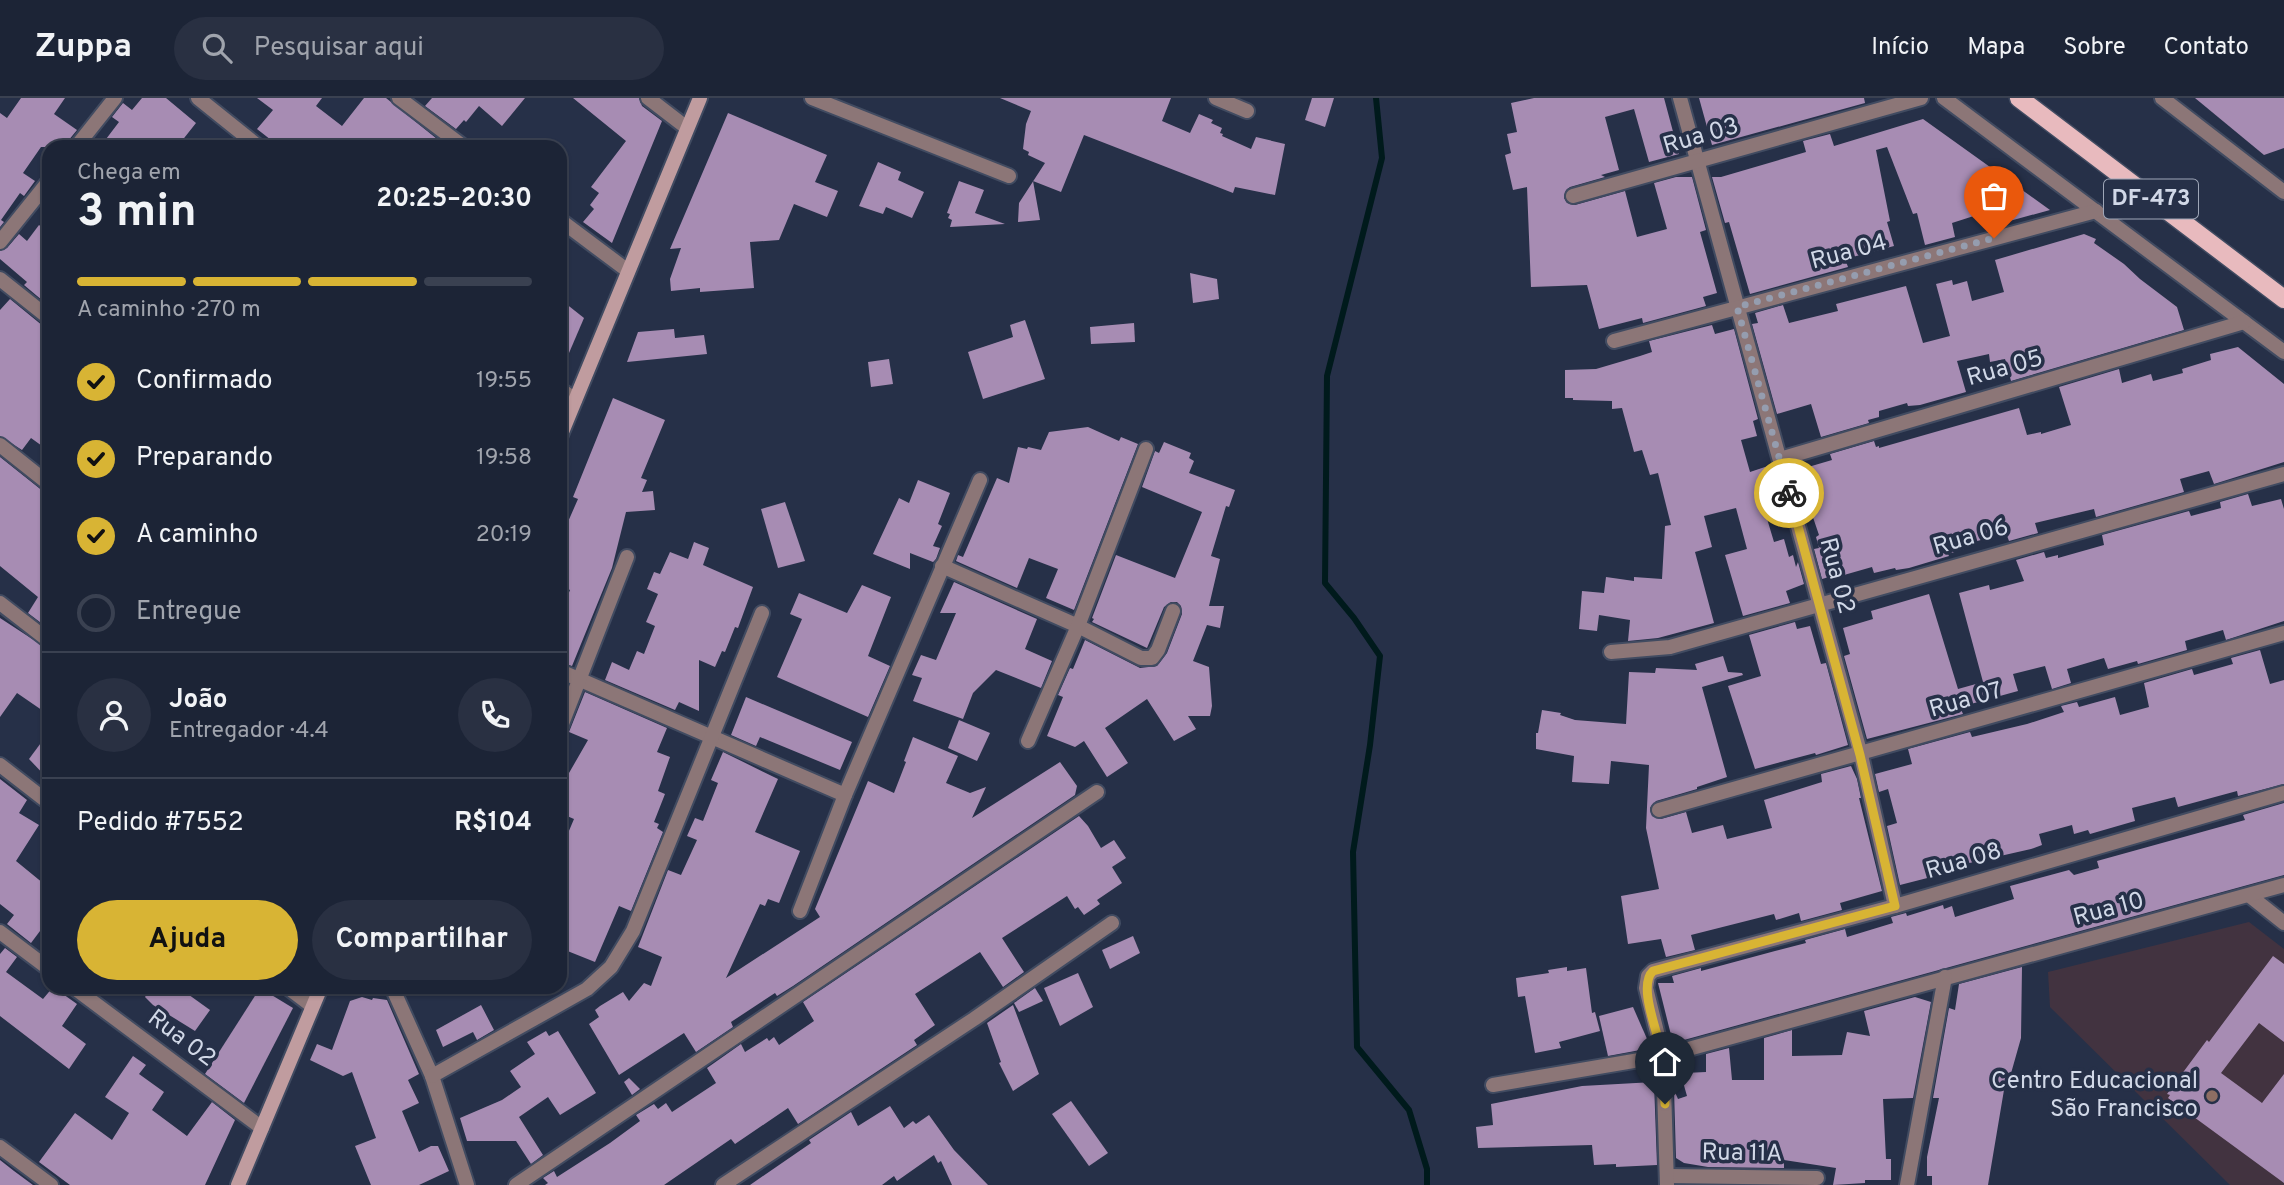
<!DOCTYPE html>
<html lang="pt">
<meta charset="utf-8">
<style>
:root{--surface:#1c2436;--page:#293042;--text:#f1f3f6;--muted:#a0a4ad;--line:#3a4151;--accent:#d8b434}
body{margin:0;font-family:Overpass,sans-serif;background:var(--page);color:var(--text);height:100vh;display:flex;flex-direction:column;font-size:26px;white-space:nowrap}
*{box-sizing:border-box;margin:0}
p{font-size:23px;color:var(--muted)}
.icon{flex:none;width:38px;height:38px;fill:none;stroke:currentColor;stroke-width:2;stroke-linecap:round;stroke-linejoin:round}
.map{position:relative;flex:1;overflow:hidden}
.side{position:absolute;left:42px;top:42px;width:525px;height:854px;display:flex;flex-direction:column;background:var(--surface);border-radius:21px;box-shadow:0 2px 5px #0004,0 0 0 2px var(--line)}
.side>*{flex:none}
.pin{position:absolute;display:grid;place-items:center;width:60px;height:60px;color:#fff;margin:-72px -30px;border-radius:50% 50% 50% 0;rotate:-45deg;box-shadow:0 0 7px #0007}
.pin .icon{rotate:45deg}
.courier{position:absolute;display:grid;place-items:center;width:70px;height:70px;margin:-35px;border:5px solid #d8b434;border-radius:50%;background:#fff;color:#222;box-shadow:0 2px 9px #0007}
.overview em{font-style:normal;font-weight:700}
.overview div{display:flex;flex-direction:column-reverse}
.overview{display:flex;align-items:center;justify-content:space-between;height:119px;padding:0 35px}
h1{font-size:46px;font-weight:700;line-height:52px}
.bar{display:grid;grid-template-columns:repeat(4,1fr);gap:10px 7px;align-content:center;height:84px;padding:0 35px}
.bar i{height:9px;border-radius:5px;background:var(--line)}
.bar .current{background:var(--accent)}
.bar p{grid-column:span 4}
.line{display:flex;align-items:center;gap:18px;padding:0 35px;border-top:2px solid var(--line)}
.line div{flex:1}
.round{display:grid;place-items:center;flex:none;width:74px;height:74px;border-radius:37px;background:var(--page)}
ol{padding:0 35px;list-style:none}
li{display:flex;align-items:center;gap:21px;height:77px}
li p{margin-inline-start:auto}
li .icon{padding:7px;border-radius:50%;background:var(--accent);color:#111;stroke-width:4}
li:last-child{color:var(--muted)}
li i{width:38px;height:38px;border:4px solid var(--line);border-radius:50%}
.action{display:flex;gap:14px;margin-top:auto;padding:14px 35px}
.action a{flex:1;height:80px;border-radius:42px;background:var(--accent);color:#111;font-size:28px;font-weight:700;line-height:80px;text-align:center}
.action a+a{background:var(--page);color:var(--text)}
header{display:flex;align-items:center;gap:42px;box-sizing:border-box;height:98px;padding:0 35px;background:var(--surface);border-bottom:2px solid var(--line)}
header strong{font-size:33px}
nav{display:flex;gap:38px;margin-inline-start:auto;font-size:24px}
.search{width:490px;height:63px;background:var(--page);display:flex;align-items:center;gap:18px;box-sizing:border-box;padding:0 24px;border-radius:38px;color:var(--muted);font-size:26px}
.map>svg:first-child{display:block}
.education{fill:#423340}
.lines{fill:none;stroke-linecap:round;stroke-linejoin:round}
.stream{stroke:#001a1c;stroke-width:6}
.building{fill:#a78cb3}
.street-casing{stroke:#414b61;stroke-width:18}
.secondary-casing{stroke:#414b61;stroke-width:18}
.primary-casing{stroke:#414b61;stroke-width:21}
.street{stroke:#8c7677;stroke-width:14}
.secondary{stroke:#c09c9f;stroke-width:14}
.primary{stroke:#e8babe;stroke-width:18}
.done{stroke:#959daf;stroke-width:7;stroke-dasharray:0 12.6}
.route{stroke:#d8b434;stroke-width:9}
.education-dot{fill:#8d6e63;stroke:#263048;stroke-width:2.5}
.labels{text-anchor:middle;dominant-baseline:central;stroke-width:7;stroke-linejoin:round;paint-order:stroke}
.shield{fill:#263048;stroke:#9ea6b7;stroke-width:2}
.shield-label{font-size:23px;font-weight:bold;fill:#d1d8e7}
.street-label{font-size:24px;fill:#d1d8e7;stroke:#263048}
.poi-label{font-size:24px;fill:#d1d8e7;stroke:#263048;text-anchor:end}
</style>
<header>
<strong>Zuppa</strong>
<div class="search"><svg class="icon" aria-label="search" viewBox="0 0 24 24"><circle cx="10" cy="10" r="6"/><path d="M15 15l6 6"/></svg>Pesquisar aqui</div>
<nav><a>Início</a><a>Mapa</a><a>Sobre</a><a>Contato</a></nav>
</header>
<div class="map">
<svg width="2284" height="1087" viewBox="0 0 2284 1087">
<rect width="100%" height="100%" fill="#263048"/>
<path class="education" d="M2249 824 2284 851V1087H2230L2050 909 2048 874Z"/>
<g class="lines">
<path class="stream" d="M1376 0 1382 60 1327 278 1325 485 1354 520 1380 558 1370 647 1353 754 1357 949 1409 1012 1427 1071V1087"/>
</g>
<g class="building">
<path d="M21 0H65L54 16 77 32 63 49H41L23 75 35 83 24 98 20 95 1 122 4 124 0 129V15L7 20Z"/>
<path d="M142 0H166L196 25 177 49H100L119 24 112 19 123 5 132 12Z"/>
<path d="M257 0H322L316 8 342 28 364 0H386L442 45 439 49H280L257 31 273 12Z"/>
<path d="M432 0H525L502 28 479 8 466 24 464 22 456 31 425 8Z"/>
<path d="M573 0H639L642 8 662 23 612 145 583 124 594 111 590 107 599 95 591 89 626 43Z"/>
<path d="M1000 0H1171L1162 23 1190 35 1199 16 1213 22 1211 25 1222 30 1220 35 1223 36 1222 38 1251 51 1256 39 1285 46 1275 97 1235 89 1233 95 1084 37 1061 94 1033 83 1040 122 1018 124 1019 105 1045 65 1028 57 1029 54 1023 51 1026 26 1031 13Z"/>
<path d="M1312 0H1334L1325 29 1305 22Z"/>
<path d="M1534 0H1664L1679 56 1649 64 1634 11 1605 19 1619 72 1601 77 1605 79 1570 89 1566 92 1564 100 1567 105 1575 107 1625 93 1637 139 1667 131 1654 85 1676 79H1692L1706 132 1700 134 1717 195 1703 199 1706 208 1643 225 1642 220 1599 231 1587 187 1531 189 1527 89 1513 92 1505 57 1511 55 1507 36 1517 34 1511 5Z"/>
<path d="M1699 0H1864L1865 5 1712 47Z"/>
<path d="M2195 0H2284V50L2264 57Z"/>
<path d="M728 15 827 57 815 84 838 93 827 119 794 106 779 142 750 144 754 190 700 194V190L671 193 670 181 681 150 670 151Z"/>
<path d="M1923 21 2050 112 1984 130 1980 116 1952 125 1955 139 1925 147 1917 115 1913 116 1887 49 1876 52 1890 123 1887 124 1894 148 1845 161 1848 169 1750 196 1729 124 1725 125 1712 79H1721L1806 54 1803 43 1830 36 1834 48Z"/>
<path d="M878 64 901 74 898 82 924 94 912 120 886 109 883 116 859 108Z"/>
<path d="M959 83 984 92 975 115 1005 126 950 129 952 122 948 120 950 116 947 115Z"/>
<path d="M39 127 49 135V208L24 187 27 184 0 161V153L7 150 19 136 27 143Z"/>
<path d="M2084 136 2096 141 2094 145 2124 166 2140 181 2177 209 2184 232 2011 283 2005 261 1990 264 1989 256 1957 263 1966 294 1920 307 1908 308 1907 305 1879 313V319L1868 322 1869 325 1821 339 1811 306 1777 316 1752 226 1758 225 1755 215 1783 207 1789 225 1838 213 1836 206 1906 188 1923 245 1950 238 1936 186 1952 182 1953 187 1967 183 1972 203 2004 194 1995 162Z"/>
<path d="M1190 175 1217 181 1219 201 1193 205Z"/>
<path d="M10 201 43 228 49 229V353L31 340 22 352 0 338V212Z"/>
<path d="M560 201 584 220 560 276Z"/>
<path d="M1025 222 1045 281 983 301 968 254 1013 239 1010 227Z"/>
<path d="M1134 225 1135 244 1091 246 1090 229Z"/>
<path d="M1712 227 1715 236 1734 231 1758 321 1753 323 1757 338 1741 342 1750 374 1768 368 1776 399 1762 404 1774 444 1784 441 1789 459 1793 457 1796 469 1798 464 1804 486 1786 493 1790 505 1743 518 1725 457 1747 451 1736 410 1704 418 1712 449 1695 454 1714 525 1658 540 1628 543 1630 522 1599 517 1597 533 1579 531 1582 493 1604 495 1606 479 1634 483V479L1662 481 1665 428 1671 427 1658 375 1650 377 1642 352 1634 354 1622 310 1612 311V303L1573 302V300H1565V272L1596 271 1640 258 1652 254 1649 243Z"/>
<path d="M674 231 675 240 704 237 707 256 627 264 638 234Z"/>
<path d="M2238 249 2284 286V364L2214 386 2209 373 2180 381 2184 394 2096 419 2094 411 2035 425 2038 435 2009 443 2006 435 1963 447 1964 451 1948 456 1949 458 1909 470 1896 472 1895 470 1874 475 1872 469 1837 479 1836 477 1822 481 1814 451 1819 450 1816 439 1819 437 1803 390 1798 391V372L1832 362 1830 356 1874 343 1876 349 1879 348V350L2019 310 2027 337 2041 334V336L2071 327 2059 289 2119 271 2122 285 2151 276 2153 283 2183 275 2182 271 2211 262 2210 256Z"/>
<path d="M889 261 893 286 871 289 868 264Z"/>
<path d="M613 300 665 322 641 380 647 382 642 394 653 393 655 412 626 414 612 470 572 568 560 564V517L570 492 560 487V442L578 401 573 399Z"/>
<path d="M1088 329 1119 343 1121 339 1138 346 1074 512 1046 500 1058 471 1029 460 1017 490 956 463 958 457 963 459 997 380 1009 385 1018 349 1027 351 1028 349 1041 352 1049 334Z"/>
<path d="M1164 344 1191 355 1189 360 1194 363 1189 375 1235 392 1229 409 1226 408 1211 458 1220 461 1209 508H1224L1220 530 1207 527 1193 563 1209 569 1212 608 1210 618H1188L1196 631 1174 643 1147 601 1105 630 1128 665 1107 679 1084 643 1075 649 1047 638 1063 599 1058 597 1070 570 1073 571 1085 542 1140 570 1157 568 1167 555 1182 516 1181 508 1177 504H1171L1164 509 1147 550 1092 524 1094 521 1092 520 1116 457 1175 480 1202 414 1142 389 1155 353 1159 355Z"/>
<path d="M0 359 49 398V531L28 515 38 499 0 468Z"/>
<path d="M918 382 950 395 938 426 942 428 933 448 940 450 936 461 933 464 910 455V471L873 456 899 400 909 405Z"/>
<path d="M2248 396 2252 408 2281 401 2284 411V523L2226 542 2223 532 2185 543 2187 552 2138 566 2137 563 2108 571 2104 560 2067 571 2071 585 2052 591 2045 568 2013 576 2018 593 1960 609 1963 616 1867 641 1844 558 1850 556 1843 530 1873 521 1871 513 1929 496 1958 591 1983 584 1959 495 1989 487 1990 492 2024 483 2016 462 2044 454 2046 460 2058 457V460L2104 447 2102 437 2189 413 2191 418 2221 410 2220 404Z"/>
<path d="M785 404 805 463 778 470 761 411Z"/>
<path d="M694 444 709 450 703 467 753 489 738 530 735 529 725 554 722 553 715 569 699 562V613L679 604 675 612 605 582 612 564 629 572 637 553 644 556 655 528 646 524 658 496 647 491 654 474 660 476 670 454 688 461Z"/>
<path d="M954 484 1037 521 1025 551 1052 563 1041 590 996 572 973 595 963 621 913 603 922 580 912 577 921 557 936 562 956 515H940Z"/>
<path d="M862 487 891 499 868 558 890 568 868 619 777 579 802 521 790 516 799 495 847 515Z"/>
<path d="M0 520 49 552V617L17 595 0 619Z"/>
<path d="M1795 524 1797 531 1810 528 1821 566 1826 565 1848 647 1816 657 1815 655 1755 671 1728 588 1761 578 1749 537Z"/>
<path d="M2260 552 2270 586 2284 582V686L2238 698 2237 693 2178 709 2175 699 2132 710 2135 723 2090 736 2088 732 2074 736 2072 727 2039 736 2042 747 2031 751 1943 771V776L1900 787 1887 728 1897 725 1888 691 1879 694 1875 676 1912 666 1908 651 1970 634 1972 639 2027 626 2064 614 2061 608 2077 604 2079 609 2115 599 2120 617 2149 609 2144 585 2192 571 2194 577 2233 566 2231 560Z"/>
<path d="M1723 558 1728 574 1742 575 1743 577 1702 589 1727 679 1697 689V691L1656 703 1650 710 1652 718 1661 721 1686 714 1692 735 1723 727 1727 741 1772 730 1764 702 1822 684 1821 676 1851 668 1857 681 1861 700H1859L1882 793 1840 805 1842 812 1801 823 1799 815 1776 822 1774 816 1691 837 1695 852 1666 859 1661 841 1628 846 1621 798 1659 791 1646 730 1649 667 1611 663 1609 686 1572 684 1574 658 1536 651V635H1538L1542 612 1561 615 1560 617 1575 622 1626 626 1629 574 1655 575 1656 570 1697 572 1695 566Z"/>
<path d="M585 594 667 630 657 654 670 659 658 693 665 696 654 724 659 726 657 730 663 734 631 813 619 808 595 864 560 850V754L574 721 560 715V671L569 675 588 642 569 634Z"/>
<path d="M746 599 852 644 840 672 760 639 756 648 731 637Z"/>
<path d="M959 622 990 635 977 663 948 650Z"/>
<path d="M49 634V682L29 661Z"/>
<path d="M913 639 958 658 946 685 970 695 986 689 972 720 1060 664 1077 688 1075 697 793 888 777 898 775 895 731 924 733 929 696 954 684 935 619 977 589 926 599 919 595 912 600 908 623 894 629 903 644 885 651 888 662 859 638 849 668 772 681 777 697 742 687 738 695 720 703 723 718 685 711 682 723 654 778 681 755 734 800 753 779 805 768 801 765 808 760 806 726 880 820 819 815 811 868 683 894 695 906 664 904 663Z"/>
<path d="M0 681 27 702 19 715 39 727 16 763 49 790V821L31 845 7 826 14 817 0 806Z"/>
<path d="M2284 705V777L1673 945 1658 885H1674L1672 878 1701 870V873L1775 853 1806 845 1805 842 1845 831 1847 839 1893 825 1891 819 1906 815 1907 818 1943 807 1944 811 1952 808 1955 819 2014 801 2010 788 2069 772 2074 777 2099 770 2097 763 2245 722 2243 717Z"/>
<path d="M1079 718 1088 728 1101 750 1114 742 1126 760 1112 769 1122 785 1097 802 1100 806 1084 817 1078 809 1075 811 1067 798 1002 840 1024 874 1003 889 980 854 915 896 935 927 914 942 917 947 798 1026 788 1010 735 1046 731 1041 664 1087H545L548 1085 543 1080 554 1073 557 1079 610 1045 640 1023 636 1017 654 1006 658 1011 666 1005 672 1014 716 985 707 970 741 946 745 954 767 940 769 943 774 939 779 947 814 923 803 904Z"/>
<path d="M1133 838 1140 855 1110 871 1102 852Z"/>
<path d="M5 850 17 859 6 874 43 901 53 889 77 906 62 928 86 946 69 971 0 918V856Z"/>
<path d="M2273 858 2284 866V944L2259 925 2221 975 2262 1005 2284 976V1085L2168 1000 2170 997 2167 996 2207 942 2209 944Z"/>
<path d="M1567 869V873L1586 870 1592 915 1595 914 1600 933 1559 944 1561 950 1535 955 1525 898 1518 899 1516 880 1549 875 1548 872Z"/>
<path d="M2022 869 2021 940 2008 986H2005L1988 1087H1932V1078H1927V1059L1939 1000H1933L1949 910 1955 912 1959 886Z"/>
<path d="M1078 875 1093 909 1060 928 1044 890Z"/>
<path d="M151 889H178L210 912 195 933 153 907 145 899Z"/>
<path d="M260 890 293 910 244 1005 205 976Z"/>
<path d="M1035 890 1043 903 1019 914 1014 905Z"/>
<path d="M362 899 372 902 373 900 387 902 419 976 408 982 419 1005 402 1013 419 1054 431 1048H438L449 1073 419 1087H371L355 1048 376 1040 352 974 343 978 310 962 317 946 332 952 350 903Z"/>
<path d="M1915 899 1931 904 1913 1000 1883 1001 1886 1061H1891V1082H1865V1085L1833 1087 1836 1070 1784 1062V1070L1708 1069 1684 1065 1676 1060 1674 992 1678 1001 1687 998 1683 984H1685V975L1706 974V956L1729 950 1732 982H1764V940L1792 932V958L1842 957 1847 934 1870 938 1864 913Z"/>
<path d="M481 907 494 932 477 942 473 934 443 949 436 932Z"/>
<path d="M1013 907 1039 976 1013 993 999 965 1001 964 987 925Z"/>
<path d="M1633 909 1651 950 1608 958 1599 918Z"/>
<path d="M546 933 549 938 558 933 596 995 560 1017 548 999 519 1019 543 1057 531 1066 516 1043H467L460 1020 502 1002 521 989 510 973 535 956 527 944Z"/>
<path d="M133 958 146 967 139 976 164 994 152 1012 187 1038 212 1004 235 1022 205 1087H70L39 1064 75 1015 112 1042 129 1015 105 999Z"/>
<path d="M629 980 640 991 632 997 624 984Z"/>
<path d="M1654 984 1657 1067 1616 1069V1066L1594 1067 1592 1047 1478 1050 1476 1029 1493 1027 1491 1006 1582 988Z"/>
<path d="M1071 1003 1108 1055 1089 1068 1052 1016Z"/>
<path d="M890 1008 904 1030 913 1023 916 1026 929 1017 954 1052 988 1087H952L941 1063 938 1065 934 1057 897 1083 894 1078 882 1087H750L811 1045 809 1042 851 1014 858 1028Z"/>
<path d="M0 1062 14 1073 33 1087H0Z"/>
</g>
<g class="lines">
<defs>
<g id="street">
<path d="M198 0 259 49"/>
<path d="M399 0 464 49"/>
<path d="M648 0 687 30"/>
<path d="M812 0 1009 78"/>
<path d="M1216 0 1247 13"/>
<path d="M1680 0 1861 657 1895 808"/>
<path d="M1944 0 2284 254"/>
<path d="M2162 0 2284 94"/>
<path d="M76 49 115 0"/>
<path d="M1573 98 1921 0"/>
<path d="M560 122 628 173"/>
<path d="M0 144 49 83"/>
<path d="M0 181 49 220"/>
<path d="M1614 243 2096 113"/>
<path d="M560 291 575 302"/>
<path d="M0 347 49 386"/>
<path d="M1780 361 2244 224"/>
<path d="M942 468 1078 528 1141 560H1152L1158 552 1173 513"/>
<path d="M0 505 49 543"/>
<path d="M1611 554 1670 549 2284 376"/>
<path d="M560 573 845 697"/>
<path d="M560 631 627 459"/>
<path d="M1028 643 1078 528 1146 351"/>
<path d="M0 667 49 705"/>
<path d="M1659 712 2284 535"/>
<path d="M2250 798 2284 825"/>
<path d="M800 813 845 697 980 382"/>
<path d="M0 834 49 871"/>
<path d="M73 889 262 1030"/>
<path d="M287 889 312 908"/>
<path d="M392 889 432 978 467 1087"/>
<path d="M432 978 587 891 611 869 633 833 762 515"/>
<path d="M1493 987 1663 958 2284 787"/>
<path d="M0 1049 51 1087"/>
<path d="M1668 1078 1817 1080"/>
<path d="M516 1087 1097 694"/>
<path d="M723 1087 974 921 1112 825"/>
<path d="M1667 1087 1663 958 1646 890 1648 878 1653 873 1895 808 2284 695"/>
<path d="M1907 1087 1945 879"/>
</g>
<g id="secondary">
<path d="M560 339 700 0"/>
<path d="M238 1087 321 889"/>
</g>
<path id="primary" d="M2019 0 2284 201"/>
</defs>
<use href="#street" class="street-casing"/>
<use href="#secondary" class="secondary-casing"/>
<use href="#primary" class="primary-casing"/>
<use href="#street" class="street"/>
<use href="#secondary" class="secondary"/>
<use href="#primary" class="primary"/>
</g>
<g class="lines">
<path class="done" d="M1789 395 1737 209 1994 140"/>
<path class="route" d="M1665 1006C1664 990 1665 973 1662 957 1659 936 1637 888 1653 873L1895 808 1860 657 1789 395"/>
</g>
<circle class="education-dot" cx="2212" cy="998" r="7"/>
<g class="labels">
<rect class="shield" x="2104" y="81.5" width="94" height="39" rx="5"/>
<g class="shield-label">
<text x="2151" y="101">DF-473</text>
</g>
<g class="street-label">
<text transform="translate(1701 39) rotate(-16)">Rua 03</text>
<text transform="translate(1849 155) rotate(-15)">Rua 04</text>
<text transform="translate(2005 271) rotate(-16)">Rua 05</text>
<text transform="translate(1971 440) rotate(-16)">Rua 06</text>
<text transform="translate(1836 478) rotate(75)">Rua 02</text>
<text transform="translate(1966 603) rotate(-16)">Rua 07</text>
<text transform="translate(1964 764) rotate(-16)">Rua 08</text>
<text transform="translate(2109 812) rotate(-15)">Rua 10</text>
<text transform="translate(181 941) rotate(37)">Rua 02</text>
<text transform="translate(1742 1056) rotate(1)">Rua 11A</text>
</g>
<g class="poi-label">
<text x="2198" y="984">Centro Educacional<tspan x="2198" dy="28">São Francisco</tspan></text>
</g>
</g>
</svg>
<div class="pin" style="left:1994px;top:140px;background:#ea580c"><svg class="icon" aria-label="bag" viewBox="0 0 24 24"><path d="M5 8h14l-1 12H6zM9 8a3 3 0 0 1 6 0"/></svg></div>
<div class="pin" style="left:1665px;top:1006px;background:#1f2937"><svg class="icon" aria-label="home" viewBox="0 0 24 24"><path d="M3 11l9-7 9 7M6 9v11h12V9"/></svg></div>
<div class="courier" style="left:1789px;top:395px"><svg class="icon" aria-label="bike" viewBox="0 0 24 24"><circle cx="6" cy="16" r="4"/><circle cx="18" cy="16" r="4"/><path d="M6 16l4-8h5l3 8M10 8l3 8H6M13 5h3"/></svg></div>
<section class="side">
<div class="overview"><div><h1>3 min</h1><p>Chega em</p></div><em>20:25–20:30</em></div>
<div class="bar"><i class="current"></i><i class="current"></i><i class="current"></i><i></i><p>A caminho · 270 m</p></div>
<ol>
<li><svg class="icon" aria-label="check" viewBox="0 0 24 24"><path d="M5 12l5 5 9-10"/></svg>Confirmado<p>19:55</p></li>
<li><svg class="icon" aria-label="check" viewBox="0 0 24 24"><path d="M5 12l5 5 9-10"/></svg>Preparando<p>19:58</p></li>
<li><svg class="icon" aria-label="check" viewBox="0 0 24 24"><path d="M5 12l5 5 9-10"/></svg>A caminho<p>20:19</p></li>
<li><i></i>Entregue</li>
</ol>
<div class="line" style="height:126px"><a class="round"><svg class="icon" aria-label="person" viewBox="0 0 24 24"><circle cx="12" cy="8" r="4"/><path d="M4 21q1-7 8-7t8 7"/></svg></a><div><b>João</b><p>Entregador · 4.4</p></div><a class="round"><svg class="icon" aria-label="phone" viewBox="0 0 24 24"><path d="M5 4h4l2 5-3 2q2 4 5 5l2-3 5 2v4C11 20 4 13 5 4z"/></svg></a></div>
<div class="line" style="height:91px"><div>Pedido #7552</div><b>R$104</b></div>
<div class="action"><a>Ajuda</a><a>Compartilhar</a></div>
</section>
</div>
